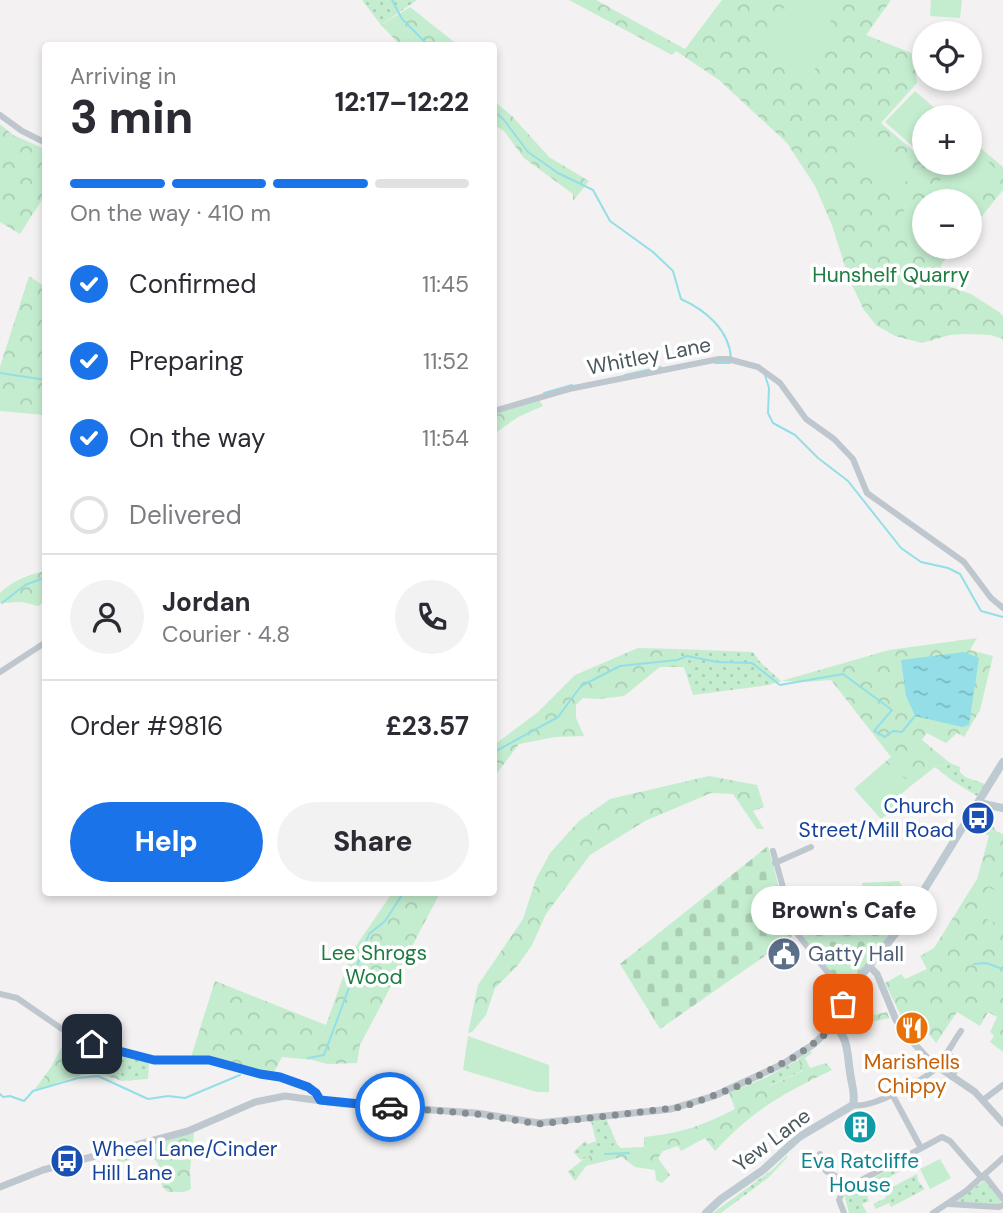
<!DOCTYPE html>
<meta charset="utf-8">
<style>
:root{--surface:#fff;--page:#f2f2f3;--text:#2b2b33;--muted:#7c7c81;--line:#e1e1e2;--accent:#1a73e8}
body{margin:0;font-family:"DM Sans",sans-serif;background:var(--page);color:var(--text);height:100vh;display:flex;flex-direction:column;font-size:26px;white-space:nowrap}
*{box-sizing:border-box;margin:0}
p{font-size:23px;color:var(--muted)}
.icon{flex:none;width:38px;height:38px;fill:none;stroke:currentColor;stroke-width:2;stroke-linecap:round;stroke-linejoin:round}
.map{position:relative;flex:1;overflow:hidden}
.drawer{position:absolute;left:42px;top:42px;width:455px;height:854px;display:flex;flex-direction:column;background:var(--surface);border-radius:7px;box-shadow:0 4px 10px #0003}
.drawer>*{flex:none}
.controls{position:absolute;left:912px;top:21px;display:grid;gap:14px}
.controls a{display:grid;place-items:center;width:70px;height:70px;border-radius:50%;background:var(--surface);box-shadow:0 4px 10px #0003;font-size:35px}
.pin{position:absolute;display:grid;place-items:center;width:60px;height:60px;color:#fff;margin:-30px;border-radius:14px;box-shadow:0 4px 10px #0006}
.courier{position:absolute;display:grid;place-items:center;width:70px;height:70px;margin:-35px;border:5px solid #1a73e8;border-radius:50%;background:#fff;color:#222;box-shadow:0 2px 9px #0007}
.bubble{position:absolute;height:49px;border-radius:24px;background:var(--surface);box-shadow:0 4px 10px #0003;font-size:23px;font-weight:800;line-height:49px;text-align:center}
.overview em{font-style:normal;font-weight:800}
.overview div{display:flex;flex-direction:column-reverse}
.overview{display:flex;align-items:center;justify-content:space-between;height:119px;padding:0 28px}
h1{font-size:46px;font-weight:800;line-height:52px}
.bar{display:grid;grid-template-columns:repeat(4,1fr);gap:10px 7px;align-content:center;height:84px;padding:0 28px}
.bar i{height:9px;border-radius:5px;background:var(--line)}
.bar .selected{background:var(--accent)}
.bar p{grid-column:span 4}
.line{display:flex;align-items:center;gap:18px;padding:0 28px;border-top:2px solid var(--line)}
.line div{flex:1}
.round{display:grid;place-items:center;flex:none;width:74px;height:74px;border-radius:37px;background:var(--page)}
ol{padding:0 28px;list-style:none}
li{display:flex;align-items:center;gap:21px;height:77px}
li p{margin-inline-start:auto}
li .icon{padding:7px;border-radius:50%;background:var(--accent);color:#fff;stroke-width:4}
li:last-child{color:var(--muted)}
li i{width:38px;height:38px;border:4px solid var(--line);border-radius:50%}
.primary-button{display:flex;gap:14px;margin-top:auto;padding:14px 28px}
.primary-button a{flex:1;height:80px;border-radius:42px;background:var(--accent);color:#fff;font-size:28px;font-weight:800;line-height:80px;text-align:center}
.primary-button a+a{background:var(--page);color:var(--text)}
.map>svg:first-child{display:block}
.grass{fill:url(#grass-dots)}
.forest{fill:url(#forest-crowns)}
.cemetery{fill:url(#cemetery-stones)}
.garden{fill:#c4edcf}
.water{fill:url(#water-ripples)}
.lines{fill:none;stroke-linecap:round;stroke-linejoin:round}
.stream{stroke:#94dfe7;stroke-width:2}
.minor{stroke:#bec7cd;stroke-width:6}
.tertiary{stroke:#bec7cd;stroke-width:7}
.secondary{stroke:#becad1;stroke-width:8}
.done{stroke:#858d91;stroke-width:7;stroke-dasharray:0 12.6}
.route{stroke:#1a73e8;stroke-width:9}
.labels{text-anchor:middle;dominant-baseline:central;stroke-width:7;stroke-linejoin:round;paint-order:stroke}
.park-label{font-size:21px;fill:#1e7b42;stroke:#fff}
.street-label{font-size:21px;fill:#4a575d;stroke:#fff}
.transit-label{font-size:21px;fill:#164399;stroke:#fff;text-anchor:end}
.service-label{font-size:21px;fill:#4e5e75;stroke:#fff;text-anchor:start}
.food-label{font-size:21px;fill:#c56008;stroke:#fff}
.culture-label{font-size:21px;fill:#0d838f;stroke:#fff}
</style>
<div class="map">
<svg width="1003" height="1213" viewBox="0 0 1003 1213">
<defs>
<pattern id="grass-dots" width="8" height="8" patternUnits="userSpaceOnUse" patternTransform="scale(1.75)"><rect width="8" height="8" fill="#c4edcf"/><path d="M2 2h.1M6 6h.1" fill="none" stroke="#aacdb4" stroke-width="1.8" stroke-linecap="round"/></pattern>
<pattern id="forest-crowns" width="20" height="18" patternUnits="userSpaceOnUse" patternTransform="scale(1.75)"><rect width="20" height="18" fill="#c4edcf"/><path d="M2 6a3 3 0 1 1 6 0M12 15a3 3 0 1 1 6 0" fill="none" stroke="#aacdb4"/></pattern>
<pattern id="cemetery-stones" width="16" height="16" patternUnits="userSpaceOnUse" patternTransform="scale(1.75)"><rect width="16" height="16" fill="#c4edcf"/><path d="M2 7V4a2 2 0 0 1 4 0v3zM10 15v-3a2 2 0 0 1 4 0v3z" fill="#aacdb4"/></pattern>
<pattern id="water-ripples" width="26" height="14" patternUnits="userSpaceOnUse" patternTransform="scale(1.75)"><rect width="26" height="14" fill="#94dfe7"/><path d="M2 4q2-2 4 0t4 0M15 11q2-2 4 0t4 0" fill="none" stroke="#7bb8be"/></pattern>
</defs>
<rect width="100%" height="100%" fill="#f3f1f1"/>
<g class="grass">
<path d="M362 0H417L381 25Z"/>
<path d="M678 649 753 652 760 662 781 681 769 685 693 695Z"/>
<path d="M950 763 960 767V772L965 777 985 784 977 796 953 781 935 767Z"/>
<path d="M127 1055 149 1062 148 1079 122 1081 117 1062 127 1058Z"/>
<path d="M798 1060 804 1070 768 1086 767 1077Z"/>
<path d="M606 1118 617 1144 581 1160 573 1152 585 1141 588 1144 596 1141 591 1121Z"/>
<path d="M787 1155V1158L768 1178 721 1213H713L772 1170Z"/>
<path d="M908 1159 912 1165 877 1184 878 1189 867 1196 869 1201 862 1204 867 1213H849L844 1194Z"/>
<path d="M917 1174 918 1181 925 1189 891 1207 889 1203 876 1209 873 1204 886 1198 883 1192Z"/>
<path d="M985 1180 1001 1200 1000 1204 955 1202Z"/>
</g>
<g class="forest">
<path d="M569 0H596L685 49 722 0H891L866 35 914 54 917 83 881 123 924 160V163L938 173 948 163H970V139L1003 167V190L970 231V201H924V247H956L943 262 933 281 971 294 999 312 1003 316V339L991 335 966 334 950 335 922 343 895 336 876 325 864 310 849 279 832 225 815 186 787 143 719 80 676 51 672 55Z"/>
<path d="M410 7 458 45H400L381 25Z"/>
<path d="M494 101 512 116 549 157 589 181 573 201V194L524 158 504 131 494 125Z"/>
<path d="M0 124 13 135 45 149V195L20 234 0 222Z"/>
<path d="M29 276 45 287V415L0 411V367Z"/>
<path d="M539 400 543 406 518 417 494 434V414Z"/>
<path d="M45 571V600L38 606 22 602 0 603V593C13 580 28 575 45 571Z"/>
<path d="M977 638 970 650 993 656 980 710 964 737 957 733 946 743 927 733 922 740 950 763 935 767 912 785 885 762 891 757 831 680 805 682 781 681 889 650Z"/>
<path d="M638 648 678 649 684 667H660L624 696 598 699 583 698 576 705V718L584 736 555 737 519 744 494 777V745L538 712 575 675Z"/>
<path d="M709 776 757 785 764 807 753 811 764 829H757L733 794 711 793 645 821 590 855 546 914 532 945 518 965 495 988 486 1015 472 1032 468 1033 478 985 523 919 536 879 550 853 579 821 610 799Z"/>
<path d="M981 810 995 811 989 819 996 831 1003 834V1052L990 1042 994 1036 990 1032 997 1017 988 1012 980 1026 957 1012 936 1043 929 1034 930 1027 921 1018 908 1030 885 983 901 974 905 979 927 969 920 956 934 948 977 879 989 836 970 825Z"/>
<path d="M392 893H440L360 1045 357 1063 327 1064 313 1060 282 1057 273 1074 220 1060 191 1057 215 981 326 1025 352 952Z"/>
<path d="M867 995 872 997 874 1015 887 1012 889 1018 872 1022V1026L868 1028 867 1019 854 1020 848 1015Z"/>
<path d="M67 1037 95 1048 127 1055V1058L117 1062 122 1081C113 1078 104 1074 95 1074 75 1073 55 1086 35 1089L51 1067Z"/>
<path d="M810 1051 812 1053 805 1058 810 1068 826 1063 832 1070C782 1094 753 1110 715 1151L705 1138 681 1151 678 1146 663 1151 658 1158 670 1175 662 1183 656 1180 655 1170 635 1167 622 1157 586 1166 575 1181 568 1172C583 1158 598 1150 617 1144L621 1148 644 1147V1137C681 1133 702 1126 735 1109L729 1093 767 1077 769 1086 803 1071 798 1059Z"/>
<path d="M194 1132 190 1170 191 1189 184 1192H168L162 1186 158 1164 150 1154 118 1163 116 1155 148 1143Z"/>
</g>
<g class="cemetery">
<path d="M768 846 792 937 660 1029 620 964Z"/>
<path d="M899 881 912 903 897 928 845 991 801 935 799 921 819 909 822 902 864 894 862 883Z"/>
</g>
<g class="garden">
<path d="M785 0H846L824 30Z"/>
<path d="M931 0H962L960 18 930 16Z"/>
<path d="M783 8 833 43 811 75 761 40Z"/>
<path d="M915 91 945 117H924V156L885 122Z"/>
<path d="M871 133 914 172 891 198 848 159Z"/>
<path d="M971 146 1001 174 970 209V201H930L925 196 956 163H970Z"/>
<path d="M917 196 924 202V237L900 215Z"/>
<path d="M885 762 912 785 900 795 905 802 881 819 854 789Z"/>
<path d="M988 887 1003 894V920L1000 925 975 914Z"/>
<path d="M468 1036 549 1065V1092H537L463 1070Z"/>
<path d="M940 1159 951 1178 930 1189 920 1169Z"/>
</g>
<path class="water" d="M964 652 979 658 969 725 962 727 915 716 906 696 901 660Z"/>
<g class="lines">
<g class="stream">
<path d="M392 0 402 19 429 46"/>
<path d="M494 111 504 120 528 152 558 173 593 190 610 221 653 252 673 271 681 299C705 310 729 329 731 358"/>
<path d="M715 363H730"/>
<path d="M0 373 46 380"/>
<path d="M625 375 661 367"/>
<path d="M765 375 769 388 768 413 773 423 795 435 818 458 848 481 901 548 921 562 948 568 960 574 981 611 1003 617"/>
<path d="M544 393 572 385"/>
<path d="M2 603 25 585 46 577"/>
<path d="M494 752 558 717 581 686 620 666 677 660 687 656 717 662 752 663 780 685 843 674 892 710 874 731 885 737 893 731 902 732 915 716"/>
<path d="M974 964 986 963 1003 969"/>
<path d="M308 1058 324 1055 369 934 385 921 404 892"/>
<path d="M0 1094 3 1097 10 1096 24 1101 33 1091 78 1078 98 1076 148 1099 168 1096 185 1098 240 1075"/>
<path d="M605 1154 629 1153"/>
</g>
<g class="minor">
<path d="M0 115 22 131 46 143"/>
<path d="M494 411 569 389 719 359H728L758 367 780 383 806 419 834 439 853 459 867 493 964 562 991 598 1003 608"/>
<path d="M0 672 46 642"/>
<path d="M773 851 795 931 847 997"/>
<path d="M775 863 811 847"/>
<path d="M0 994 17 998 65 1031 92 1043 154 1060H209L280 1078 308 1087 316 1093 320 1100"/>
<path d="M946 1053 959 1062 952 1077"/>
<path d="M892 1094 921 1148"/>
<path d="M983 1100 1003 1085"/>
<path d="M853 1105C871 1109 918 1083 933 1071 944 1062 952 1043 961 1031"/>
<path d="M820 1154 826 1171 843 1180 848 1187"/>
<path d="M985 1176 1003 1199"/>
<path d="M948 1204 999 1207 1003 1205"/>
<path d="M844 1213 839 1200 843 1190 942 1137 950 1141 982 1178"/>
<path d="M933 1213 966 1191 1003 1158"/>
</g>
<g class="tertiary">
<path d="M869 966 877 974 896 1020 908 1037 931 1062 975 1092 1003 1123"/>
<path d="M0 1187 43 1170 188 1131 255 1102 285 1096 344 1104 476 1113 539 1123 671 1109 714 1096 783 1064 814 1044 833 1025"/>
</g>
<g class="secondary">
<path d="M979 803 1003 808"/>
<path d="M706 1213 721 1199 763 1170 799 1137 853 1105C856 1094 851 1083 850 1072 847 1054 849 1037 833 1025L860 977 903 924 1003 762"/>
</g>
</g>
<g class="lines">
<path class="done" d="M390 1107 476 1114 539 1124 683 1107 741 1085 798 1055 827 1033 843 1004"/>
<path class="route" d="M92 1044 154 1060H209L260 1074 280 1077 308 1087 316 1093 320 1100 390 1107"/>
</g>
<defs>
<symbol id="bus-disc" viewBox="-11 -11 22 22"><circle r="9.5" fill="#1a4fb4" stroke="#fff"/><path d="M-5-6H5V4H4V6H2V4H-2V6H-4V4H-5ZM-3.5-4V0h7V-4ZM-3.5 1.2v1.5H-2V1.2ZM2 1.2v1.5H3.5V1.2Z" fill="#fff"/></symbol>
<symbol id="civic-disc" viewBox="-11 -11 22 22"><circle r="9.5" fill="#5c6f8a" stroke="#fff"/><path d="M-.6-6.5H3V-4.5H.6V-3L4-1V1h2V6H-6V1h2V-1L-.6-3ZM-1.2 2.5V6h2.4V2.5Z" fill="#fff"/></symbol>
<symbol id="restaurant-disc" viewBox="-11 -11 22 22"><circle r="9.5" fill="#e8710a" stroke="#fff"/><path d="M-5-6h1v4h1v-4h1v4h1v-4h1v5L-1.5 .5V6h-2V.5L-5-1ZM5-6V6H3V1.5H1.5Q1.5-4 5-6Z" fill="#fff"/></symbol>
<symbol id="building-disc" viewBox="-11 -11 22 22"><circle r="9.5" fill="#0f9aa8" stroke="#fff"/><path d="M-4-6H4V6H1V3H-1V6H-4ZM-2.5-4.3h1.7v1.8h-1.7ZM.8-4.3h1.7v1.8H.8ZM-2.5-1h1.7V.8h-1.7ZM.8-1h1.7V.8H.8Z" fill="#fff"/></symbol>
</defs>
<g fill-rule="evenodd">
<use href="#bus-disc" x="959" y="799" width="38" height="38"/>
<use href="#civic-disc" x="765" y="935" width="38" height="38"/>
<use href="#restaurant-disc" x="893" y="1009" width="38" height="38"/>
<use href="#building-disc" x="841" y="1108" width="38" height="38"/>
<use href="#bus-disc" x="48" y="1142" width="38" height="38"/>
</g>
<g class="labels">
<g class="park-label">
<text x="891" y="275">Hunshelf Quarry</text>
<text x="374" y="953">Lee Shrogs<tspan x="374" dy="24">Wood</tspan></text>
</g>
<g class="street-label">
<text transform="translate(649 356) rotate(-11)">Whitley Lane</text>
<text transform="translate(772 1140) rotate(-37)">Yew Lane</text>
</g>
<g class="transit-label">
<text x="954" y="806">Church<tspan x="954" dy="24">Street/Mill Road</tspan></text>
<text x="92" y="1149" text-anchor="start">Wheel Lane/Cinder<tspan x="92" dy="24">Hill Lane</tspan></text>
</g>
<g class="service-label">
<text x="808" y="954">Gatty Hall</text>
</g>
<g class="food-label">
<text x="912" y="1062">Marishells<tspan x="912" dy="24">Chippy</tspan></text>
</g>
<g class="culture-label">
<text x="860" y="1161">Eva Ratcliffe<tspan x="860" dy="24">House</tspan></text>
</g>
</g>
</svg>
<div class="controls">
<a><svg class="icon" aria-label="locate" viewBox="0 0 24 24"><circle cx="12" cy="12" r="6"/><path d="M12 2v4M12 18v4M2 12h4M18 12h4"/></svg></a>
<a>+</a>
<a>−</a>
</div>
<div class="pin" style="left:843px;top:1004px;background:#ea580c"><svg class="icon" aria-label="bag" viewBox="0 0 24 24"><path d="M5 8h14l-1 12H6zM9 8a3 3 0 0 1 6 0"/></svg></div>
<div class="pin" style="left:92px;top:1044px;background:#1f2937"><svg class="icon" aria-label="home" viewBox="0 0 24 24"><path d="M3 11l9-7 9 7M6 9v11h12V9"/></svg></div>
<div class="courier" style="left:390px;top:1107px"><svg class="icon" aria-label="car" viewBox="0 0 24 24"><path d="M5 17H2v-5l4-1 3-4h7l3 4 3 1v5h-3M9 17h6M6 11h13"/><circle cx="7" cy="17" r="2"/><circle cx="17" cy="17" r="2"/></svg></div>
<div class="bubble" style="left:751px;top:886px;width:186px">Brown's Cafe</div>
<section class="drawer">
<div class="overview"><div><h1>3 min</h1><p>Arriving in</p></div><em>12:17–12:22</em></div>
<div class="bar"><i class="selected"></i><i class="selected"></i><i class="selected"></i><i></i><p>On the way · 410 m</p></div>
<ol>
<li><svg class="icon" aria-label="check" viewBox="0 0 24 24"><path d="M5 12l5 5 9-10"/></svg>Confirmed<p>11:45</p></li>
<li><svg class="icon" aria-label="check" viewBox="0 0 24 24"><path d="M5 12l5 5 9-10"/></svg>Preparing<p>11:52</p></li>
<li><svg class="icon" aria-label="check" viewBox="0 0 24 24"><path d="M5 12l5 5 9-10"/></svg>On the way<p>11:54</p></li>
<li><i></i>Delivered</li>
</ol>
<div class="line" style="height:126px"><a class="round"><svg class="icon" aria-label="person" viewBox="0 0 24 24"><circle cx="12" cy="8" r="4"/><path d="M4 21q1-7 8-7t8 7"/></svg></a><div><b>Jordan</b><p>Courier · 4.8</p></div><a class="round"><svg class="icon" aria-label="phone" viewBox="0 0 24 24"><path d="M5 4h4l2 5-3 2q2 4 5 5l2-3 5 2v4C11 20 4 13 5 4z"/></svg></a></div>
<div class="line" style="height:91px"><div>Order #9816</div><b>£23.57</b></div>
<div class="primary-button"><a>Help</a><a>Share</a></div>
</section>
</div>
